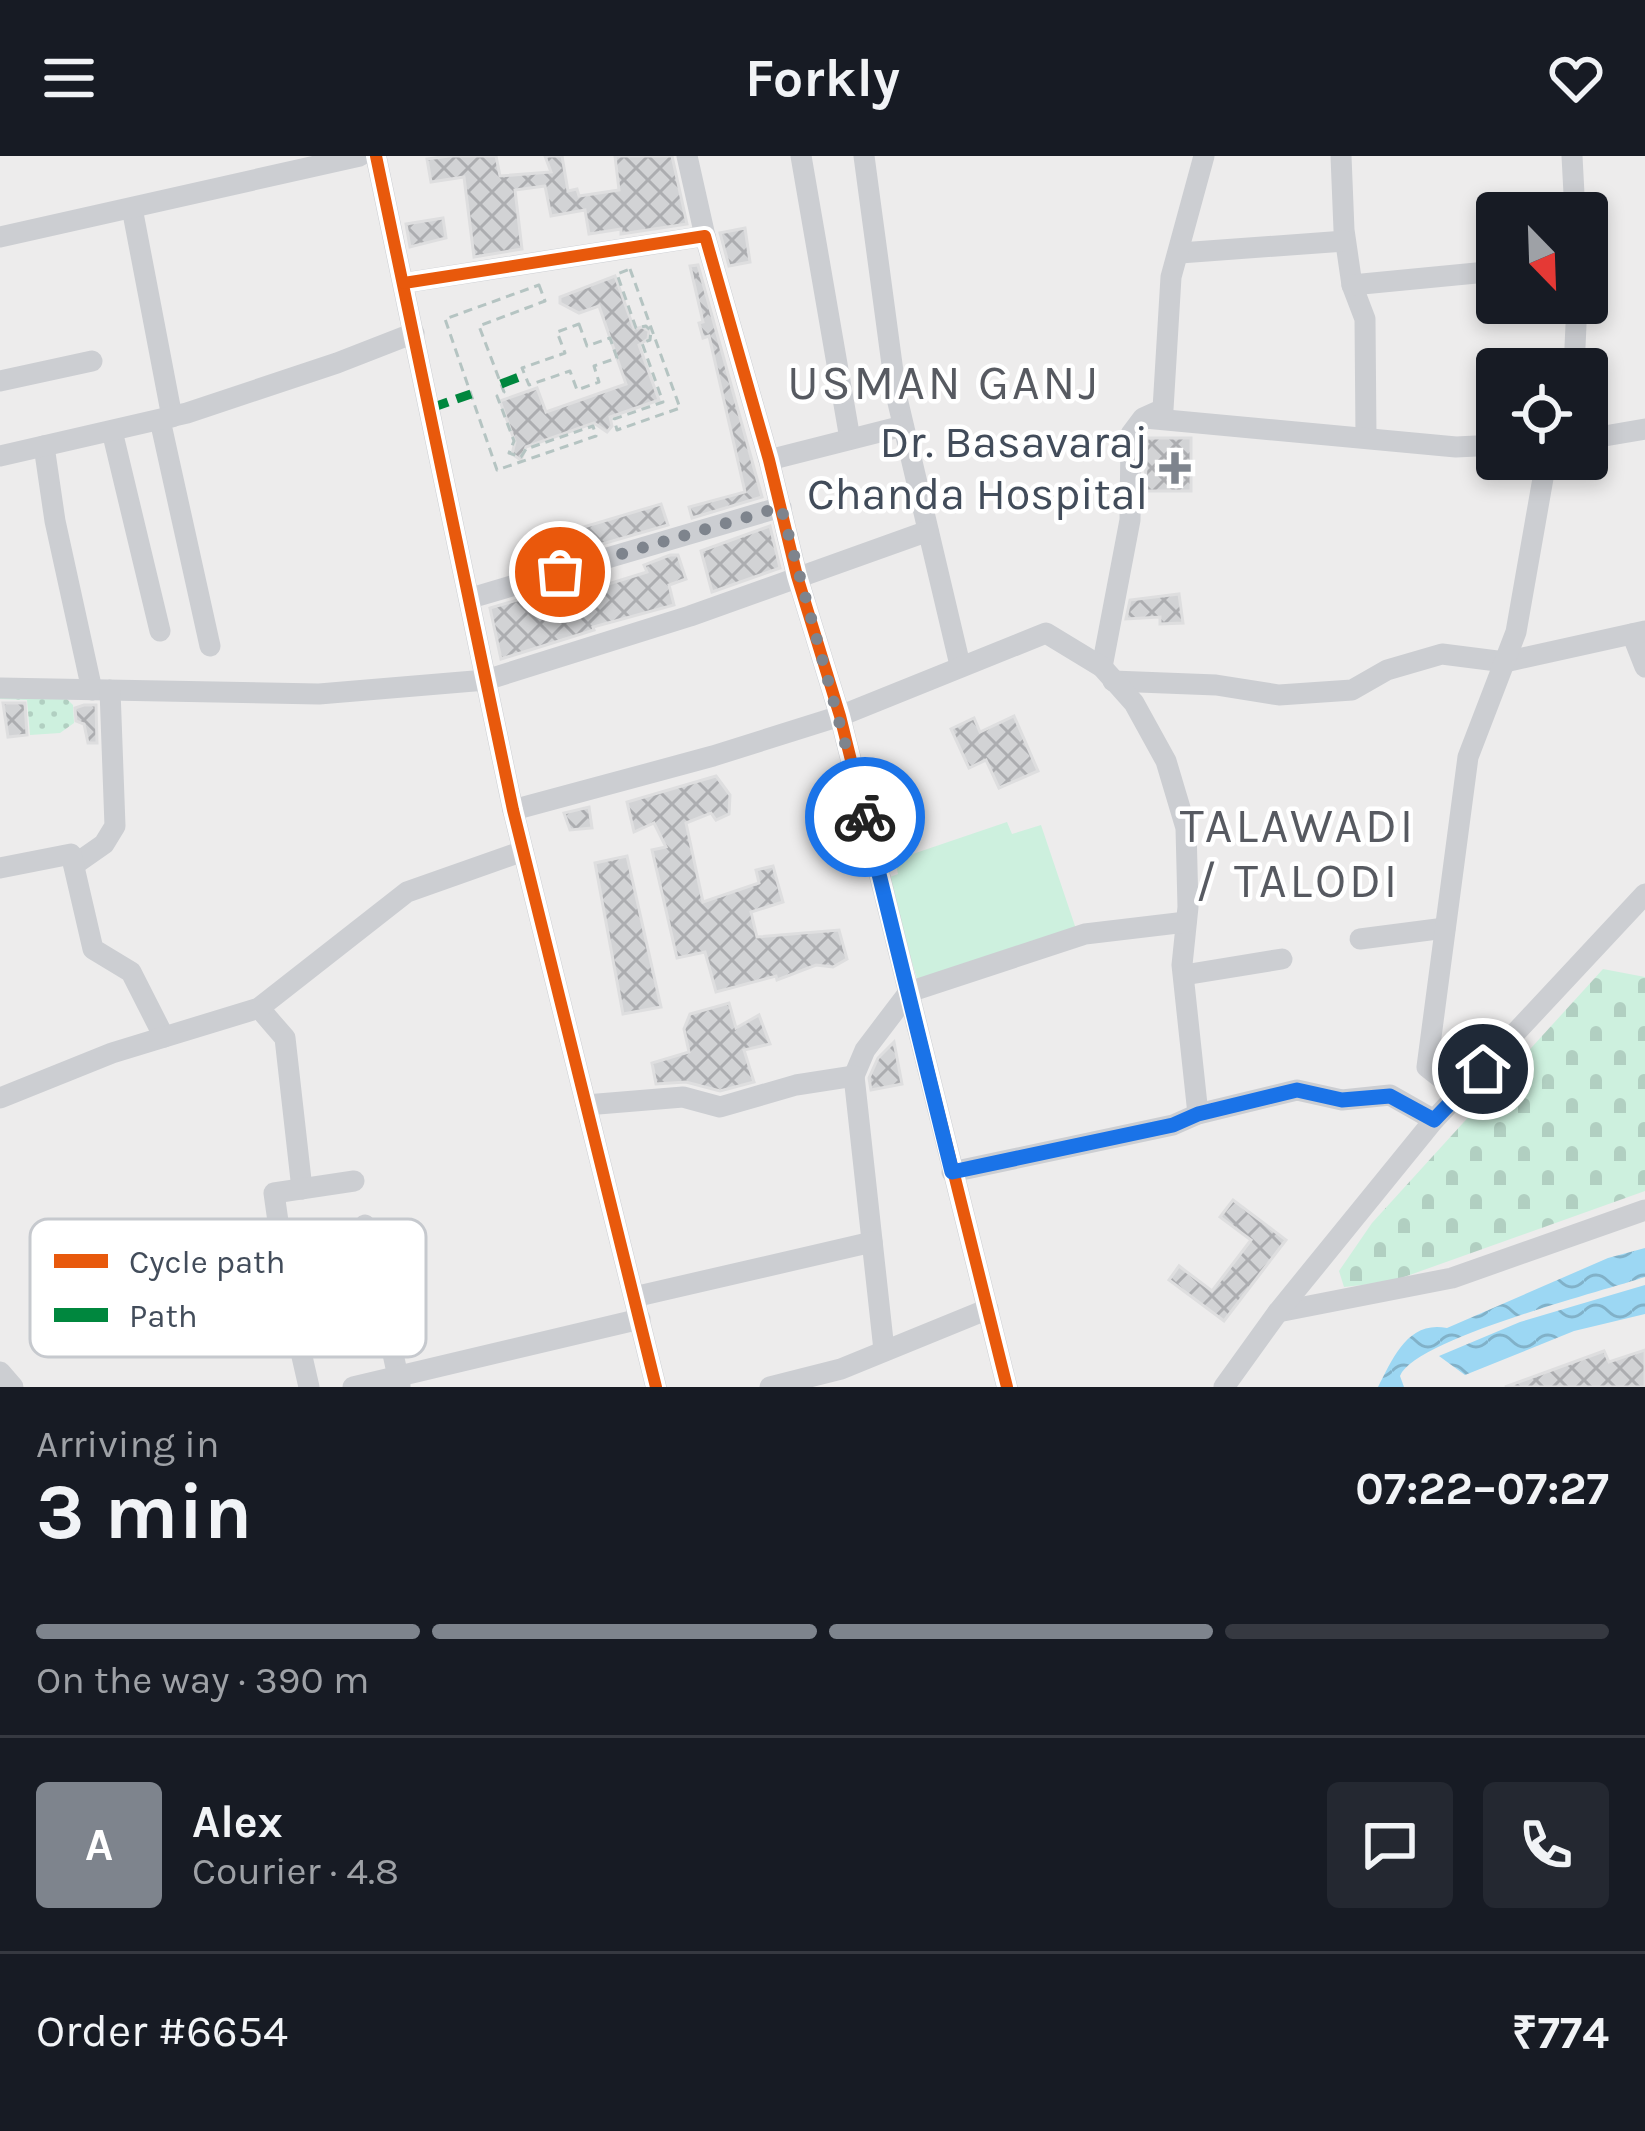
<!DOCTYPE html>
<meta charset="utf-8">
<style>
:root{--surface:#171b24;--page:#242831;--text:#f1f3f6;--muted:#9ea1a6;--line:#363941;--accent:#7e848d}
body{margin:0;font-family:Karla,sans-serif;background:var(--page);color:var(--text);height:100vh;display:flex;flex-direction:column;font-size:45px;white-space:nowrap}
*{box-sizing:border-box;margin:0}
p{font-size:39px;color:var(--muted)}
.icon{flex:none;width:66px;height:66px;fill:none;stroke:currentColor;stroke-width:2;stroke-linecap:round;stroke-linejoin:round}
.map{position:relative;height:1231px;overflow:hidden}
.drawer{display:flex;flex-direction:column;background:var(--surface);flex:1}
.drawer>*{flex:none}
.needle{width:78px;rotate:157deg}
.buttons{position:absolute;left:1476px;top:36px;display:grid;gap:24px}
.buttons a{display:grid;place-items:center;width:132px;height:132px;border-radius:12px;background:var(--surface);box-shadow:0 6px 18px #0003;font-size:60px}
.pin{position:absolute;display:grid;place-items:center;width:102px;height:102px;color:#fff;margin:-51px;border:6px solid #fff;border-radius:50%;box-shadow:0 3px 12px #0007}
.courier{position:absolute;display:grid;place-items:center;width:120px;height:120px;margin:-60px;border:9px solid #1a73e8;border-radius:50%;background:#fff;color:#222;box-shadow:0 3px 15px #0007}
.head em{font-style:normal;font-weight:700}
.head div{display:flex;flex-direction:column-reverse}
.head{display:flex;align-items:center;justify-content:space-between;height:204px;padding:0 36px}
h1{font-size:78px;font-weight:700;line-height:90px}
.bar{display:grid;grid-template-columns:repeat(4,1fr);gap:18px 12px;align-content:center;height:144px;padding:0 36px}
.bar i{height:15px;border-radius:9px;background:var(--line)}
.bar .on{background:var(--accent)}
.bar p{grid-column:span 4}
.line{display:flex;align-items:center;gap:30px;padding:0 36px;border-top:3px solid var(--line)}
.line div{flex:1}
.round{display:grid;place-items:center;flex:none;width:126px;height:126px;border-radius:12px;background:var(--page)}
header{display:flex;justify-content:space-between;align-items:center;height:156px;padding:0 36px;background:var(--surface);font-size:54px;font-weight:700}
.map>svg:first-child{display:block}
.grass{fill:url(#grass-dots)}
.cemetery{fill:url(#cemetery-stones)}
.green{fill:#cdf0de}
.water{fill:url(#water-waves)}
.building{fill:url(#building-cross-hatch);stroke:#dededf;stroke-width:3}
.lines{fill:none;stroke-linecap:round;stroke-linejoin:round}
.path{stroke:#b5c4c2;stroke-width:3;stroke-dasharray:9 6;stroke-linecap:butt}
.minor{stroke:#ccced2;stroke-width:21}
.quiet{stroke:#00873e;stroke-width:9;stroke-dasharray:18 9;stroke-linecap:butt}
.cycleway-casing{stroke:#fff;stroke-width:20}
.cycleway{stroke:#e8590c;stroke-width:12}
.done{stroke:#7e848d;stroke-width:12;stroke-dasharray:0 21.6}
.route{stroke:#1a73e8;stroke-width:15}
.poi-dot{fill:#7e848d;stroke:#fff;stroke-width:4.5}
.labels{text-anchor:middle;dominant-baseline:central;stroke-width:9;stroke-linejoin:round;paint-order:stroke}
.poi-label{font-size:45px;fill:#424c5a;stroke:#fff;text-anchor:end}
.neighbourhood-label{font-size:48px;letter-spacing:3px;fill:#575a61;stroke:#fff}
.key{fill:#fff;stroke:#c6c9ce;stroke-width:3}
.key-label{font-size:33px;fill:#424c5a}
</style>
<header><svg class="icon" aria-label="menu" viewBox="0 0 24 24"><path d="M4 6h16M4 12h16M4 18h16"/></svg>Forkly<svg class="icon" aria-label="heart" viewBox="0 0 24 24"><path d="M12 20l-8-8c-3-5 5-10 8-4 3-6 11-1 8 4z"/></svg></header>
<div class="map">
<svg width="1645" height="1231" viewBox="0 0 1645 1231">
<defs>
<pattern id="grass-dots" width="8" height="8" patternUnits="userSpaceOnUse" patternTransform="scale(3)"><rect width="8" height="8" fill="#cdf0de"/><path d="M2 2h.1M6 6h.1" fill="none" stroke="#b1cfc1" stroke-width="1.8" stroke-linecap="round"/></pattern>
<pattern id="cemetery-stones" width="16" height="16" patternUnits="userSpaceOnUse" patternTransform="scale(3)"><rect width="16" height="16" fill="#cdf0de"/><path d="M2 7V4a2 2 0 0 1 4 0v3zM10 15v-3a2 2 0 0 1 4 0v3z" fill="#b1cfc1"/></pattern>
<pattern id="water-waves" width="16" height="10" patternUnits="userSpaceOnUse" patternTransform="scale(3)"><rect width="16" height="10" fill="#9cd7f3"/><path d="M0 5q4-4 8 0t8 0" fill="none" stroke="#81b1c8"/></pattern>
<pattern id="building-cross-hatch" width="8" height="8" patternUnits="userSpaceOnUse" patternTransform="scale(3)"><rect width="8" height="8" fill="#d2d3d5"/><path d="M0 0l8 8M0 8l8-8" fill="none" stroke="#acadb0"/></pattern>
</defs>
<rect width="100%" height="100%" fill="#edecec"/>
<path class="grass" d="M0 539 66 542 73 549 74 567 60 577 30 579 27 544 0 543Z"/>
<path class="cemetery" d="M1603 813 1645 821V1035L1390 1126 1344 1131 1339 1115 1372 1067Z"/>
<path class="green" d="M1007 666 1012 678 1041 669 1076 773 917 823 887 722 898 718 895 704Z"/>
<g class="water">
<path d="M1645 1092V1121C1600 1136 1415 1183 1400 1220L1404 1231H1378C1393 1202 1408 1164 1447 1172L1608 1102Z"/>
<path d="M1645 1129V1158L1574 1175 1465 1219 1439 1200 1520 1166Z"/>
</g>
<g class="building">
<path d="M449 0H496L500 20 551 16 545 0H562L568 35 577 33 579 40 619 34 615 0H672L687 68 621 78V73L589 78 585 54 551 60 545 30 515 34 522 93 474 101 464 21 431 26 427 3Z"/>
<path d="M443 62 446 82 410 91 406 68Z"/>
<path d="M745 72 750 106 729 110 720 77Z"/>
<path d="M698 109 762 341 692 362 689 351 745 336 709 180 703 182 699 167 703 166 690 110Z"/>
<path d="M615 120 634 173 642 171 649 175 648 183 639 189 659 244 610 261 612 270 607 276 594 267 526 291 521 304 512 298 515 286 500 245 537 232 546 256 626 228 599 150 579 157 560 147V141Z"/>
<path d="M1147 282H1191V335H1145Z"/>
<path d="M661 348 668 369 547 404 540 384Z"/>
<path d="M770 370 780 412 712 436 701 395Z"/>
<path d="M670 399H678L686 423 669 429 674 449 593 471 594 474 501 503 490 452 602 419 605 429 647 416 644 409Z"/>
<path d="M1179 438 1183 467 1160 468V461L1126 463 1130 444Z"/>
<path d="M3 547H25L27 579 8 581Z"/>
<path d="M84 549H96L97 587H88L84 568 76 565 75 552Z"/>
<path d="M1014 560 1038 615 999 632 986 604 969 612 951 573 974 562 980 576Z"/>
<path d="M716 620 730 639 729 658 716 664 711 657 686 667 703 746 759 727 756 714 773 710 783 746 751 756 757 781 839 774 847 803 833 811 816 809 777 824 776 820 716 836 705 796 677 802 652 694 666 691 654 667 634 676 627 646Z"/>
<path d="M589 651 592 672 570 674 564 657Z"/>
<path d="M627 700 661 851 623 858 595 707Z"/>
<path d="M729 847 736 872 759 859 770 888 744 894 754 926 720 935 686 926 656 928 652 907 689 896 684 873 690 858Z"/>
<path d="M894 886 902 928 871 934 869 922 878 902Z"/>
<path d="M1233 1044 1286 1084 1224 1165 1169 1124 1179 1110 1212 1135 1251 1084 1220 1061Z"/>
<path d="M1645 1194V1231H1505L1604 1195 1609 1206Z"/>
</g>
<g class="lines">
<g class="path">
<path d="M630 113 680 252 617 274 614 263 663 246 642 187 650 184 651 175 646 170 636 172 617 118Z"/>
<path d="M539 129 545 145 479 170 504 236 497 240 514 285 509 297 521 301 526 293 593 270 596 280 497 314 445 163Z"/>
<path d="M579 168 587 190 610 182 617 202 594 210 599 226 577 234 570 215 529 229 522 212 565 197 557 176Z"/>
</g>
<g class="minor">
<path d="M376 0 513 654 656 1231"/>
<path d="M687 0 705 80"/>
<path d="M801 0 850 283"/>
<path d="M864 0 896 238 960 509"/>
<path d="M1341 0 1344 74 1352 129 1365 163 1366 281"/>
<path d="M1572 0 1575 57"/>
<path d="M132 52 172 261"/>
<path d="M0 81 360 0"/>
<path d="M1180 97 1345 85"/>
<path d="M404 127 705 80 769 304 797 420 840 560 1007 1231"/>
<path d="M1352 129 1497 115"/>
<path d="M1574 213 1577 147"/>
<path d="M0 225 92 205"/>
<path d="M1145 262 1456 291 1497 289"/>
<path d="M160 264 210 490"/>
<path d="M112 275 160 475"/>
<path d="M1587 283 1645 273"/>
<path d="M44 290 55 365 92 534"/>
<path d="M0 300 187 257 337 207 414 177"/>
<path d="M769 304 903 270"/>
<path d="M471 442 781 351"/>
<path d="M1632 478 1645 511"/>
<path d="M1102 511 1130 364 1131 278 1143 262 1163 253 1171 121 1204 0"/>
<path d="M1113 525 1216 529 1279 539 1352 534 1387 514 1442 498 1505 506 1645 475"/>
<path d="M0 532 319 538 486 524 690 460 928 375"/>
<path d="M513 654 713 600 840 560 1046 477 1102 511 1134 547 1166 605 1186 672 1188 751 1182 809 1198 958"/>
<path d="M74 709 104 688 115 670 110 534"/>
<path d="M0 712 71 698 93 793 131 816 164 881"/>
<path d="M1360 783 1445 772"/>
<path d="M1184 819 1282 803"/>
<path d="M259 852 285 882 302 1033"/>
<path d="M854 920 865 894 909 836 1085 778 1186 766"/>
<path d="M1460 937 1427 911 1468 601 1516 476 1545 311 1553 303"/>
<path d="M0 942 112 897 259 852 407 736 523 695"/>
<path d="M586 949 683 941 720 951 796 929 854 920 884 1194"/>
<path d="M952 1016 1173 969 1198 958 1297 934 1342 944 1390 939 1434 964"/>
<path d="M354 1025 274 1037 289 1144 376 1121"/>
<path d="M365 1069 400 1230"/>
<path d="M634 1141 872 1086"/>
<path d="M1278 1156 1452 1122 1645 1054"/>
<path d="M203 1164 289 1144 309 1231"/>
<path d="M0 1216 13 1231"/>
<path d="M353 1231 640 1163"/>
<path d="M770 1231 841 1213 988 1153"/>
<path d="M1224 1231 1278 1156 1434 964 1645 738"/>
</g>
<g class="quiet">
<path d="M501 228 524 219"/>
<path d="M431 252 471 238"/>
</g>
<defs>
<g id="cycleway">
<path d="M376 0 513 654 656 1231"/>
<path d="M404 127 705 80 769 304 797 420 840 560 1007 1231"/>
</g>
</defs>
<use href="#cycleway" class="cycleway-casing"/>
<use href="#cycleway" class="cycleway"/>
</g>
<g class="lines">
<path class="done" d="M560 416 781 351 865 661"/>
<path class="route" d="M865 661 952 1016 1173 969 1198 958 1297 934 1342 944 1390 940 1434 964 1483 913"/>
</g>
<path class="poi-dot" d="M1169 294h12v12h12v12h-12v12h-12v-12h-12v-12h12z"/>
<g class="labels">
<g class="poi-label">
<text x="1148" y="286">Dr. Basavaraj<tspan x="1148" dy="52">Chanda Hospital</tspan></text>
</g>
<g class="neighbourhood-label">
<text x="944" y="227">USMAN GANJ</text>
<text x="1298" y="670">TALAWADI<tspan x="1298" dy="55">/ TALODI</tspan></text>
</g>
</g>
<rect x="30" y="1063" width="396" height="138" rx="18" class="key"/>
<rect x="54" y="1098" width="54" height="14" fill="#e8590c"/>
<rect x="54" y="1152" width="54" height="14" fill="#00873e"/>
<g class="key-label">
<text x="129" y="1117">Cycle path</text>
<text x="129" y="1171">Path</text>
</g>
</svg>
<div class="buttons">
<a><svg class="needle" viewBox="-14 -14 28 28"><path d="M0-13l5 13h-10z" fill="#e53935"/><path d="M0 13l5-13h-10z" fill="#9ea1a6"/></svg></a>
<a><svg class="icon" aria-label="locate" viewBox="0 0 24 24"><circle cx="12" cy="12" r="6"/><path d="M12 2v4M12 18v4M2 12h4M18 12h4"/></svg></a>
</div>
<div class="pin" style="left:560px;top:416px;background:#ea580c"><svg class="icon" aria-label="bag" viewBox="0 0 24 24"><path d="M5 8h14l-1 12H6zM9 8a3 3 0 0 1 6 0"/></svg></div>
<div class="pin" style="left:1483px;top:913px;background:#1f2937"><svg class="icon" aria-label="home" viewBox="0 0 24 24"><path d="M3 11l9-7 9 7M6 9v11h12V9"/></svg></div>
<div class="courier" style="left:865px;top:661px"><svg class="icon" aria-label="bike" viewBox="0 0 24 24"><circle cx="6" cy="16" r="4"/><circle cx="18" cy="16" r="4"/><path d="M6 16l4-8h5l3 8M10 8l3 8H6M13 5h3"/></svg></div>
</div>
<section class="drawer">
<div class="head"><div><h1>3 min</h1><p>Arriving in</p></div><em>07:22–07:27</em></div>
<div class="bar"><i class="on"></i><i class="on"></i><i class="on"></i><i></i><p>On the way · 390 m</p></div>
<div class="line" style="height:216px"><b class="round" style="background:var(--accent);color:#fff">A</b><div><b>Alex</b><p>Courier · 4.8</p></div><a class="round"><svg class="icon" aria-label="chat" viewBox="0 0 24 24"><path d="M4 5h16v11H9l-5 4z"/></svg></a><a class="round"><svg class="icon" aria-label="phone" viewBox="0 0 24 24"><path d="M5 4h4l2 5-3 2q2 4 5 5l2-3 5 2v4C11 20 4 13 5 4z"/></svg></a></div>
<div class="line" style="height:156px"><div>Order #6654</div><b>₹774</b></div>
</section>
